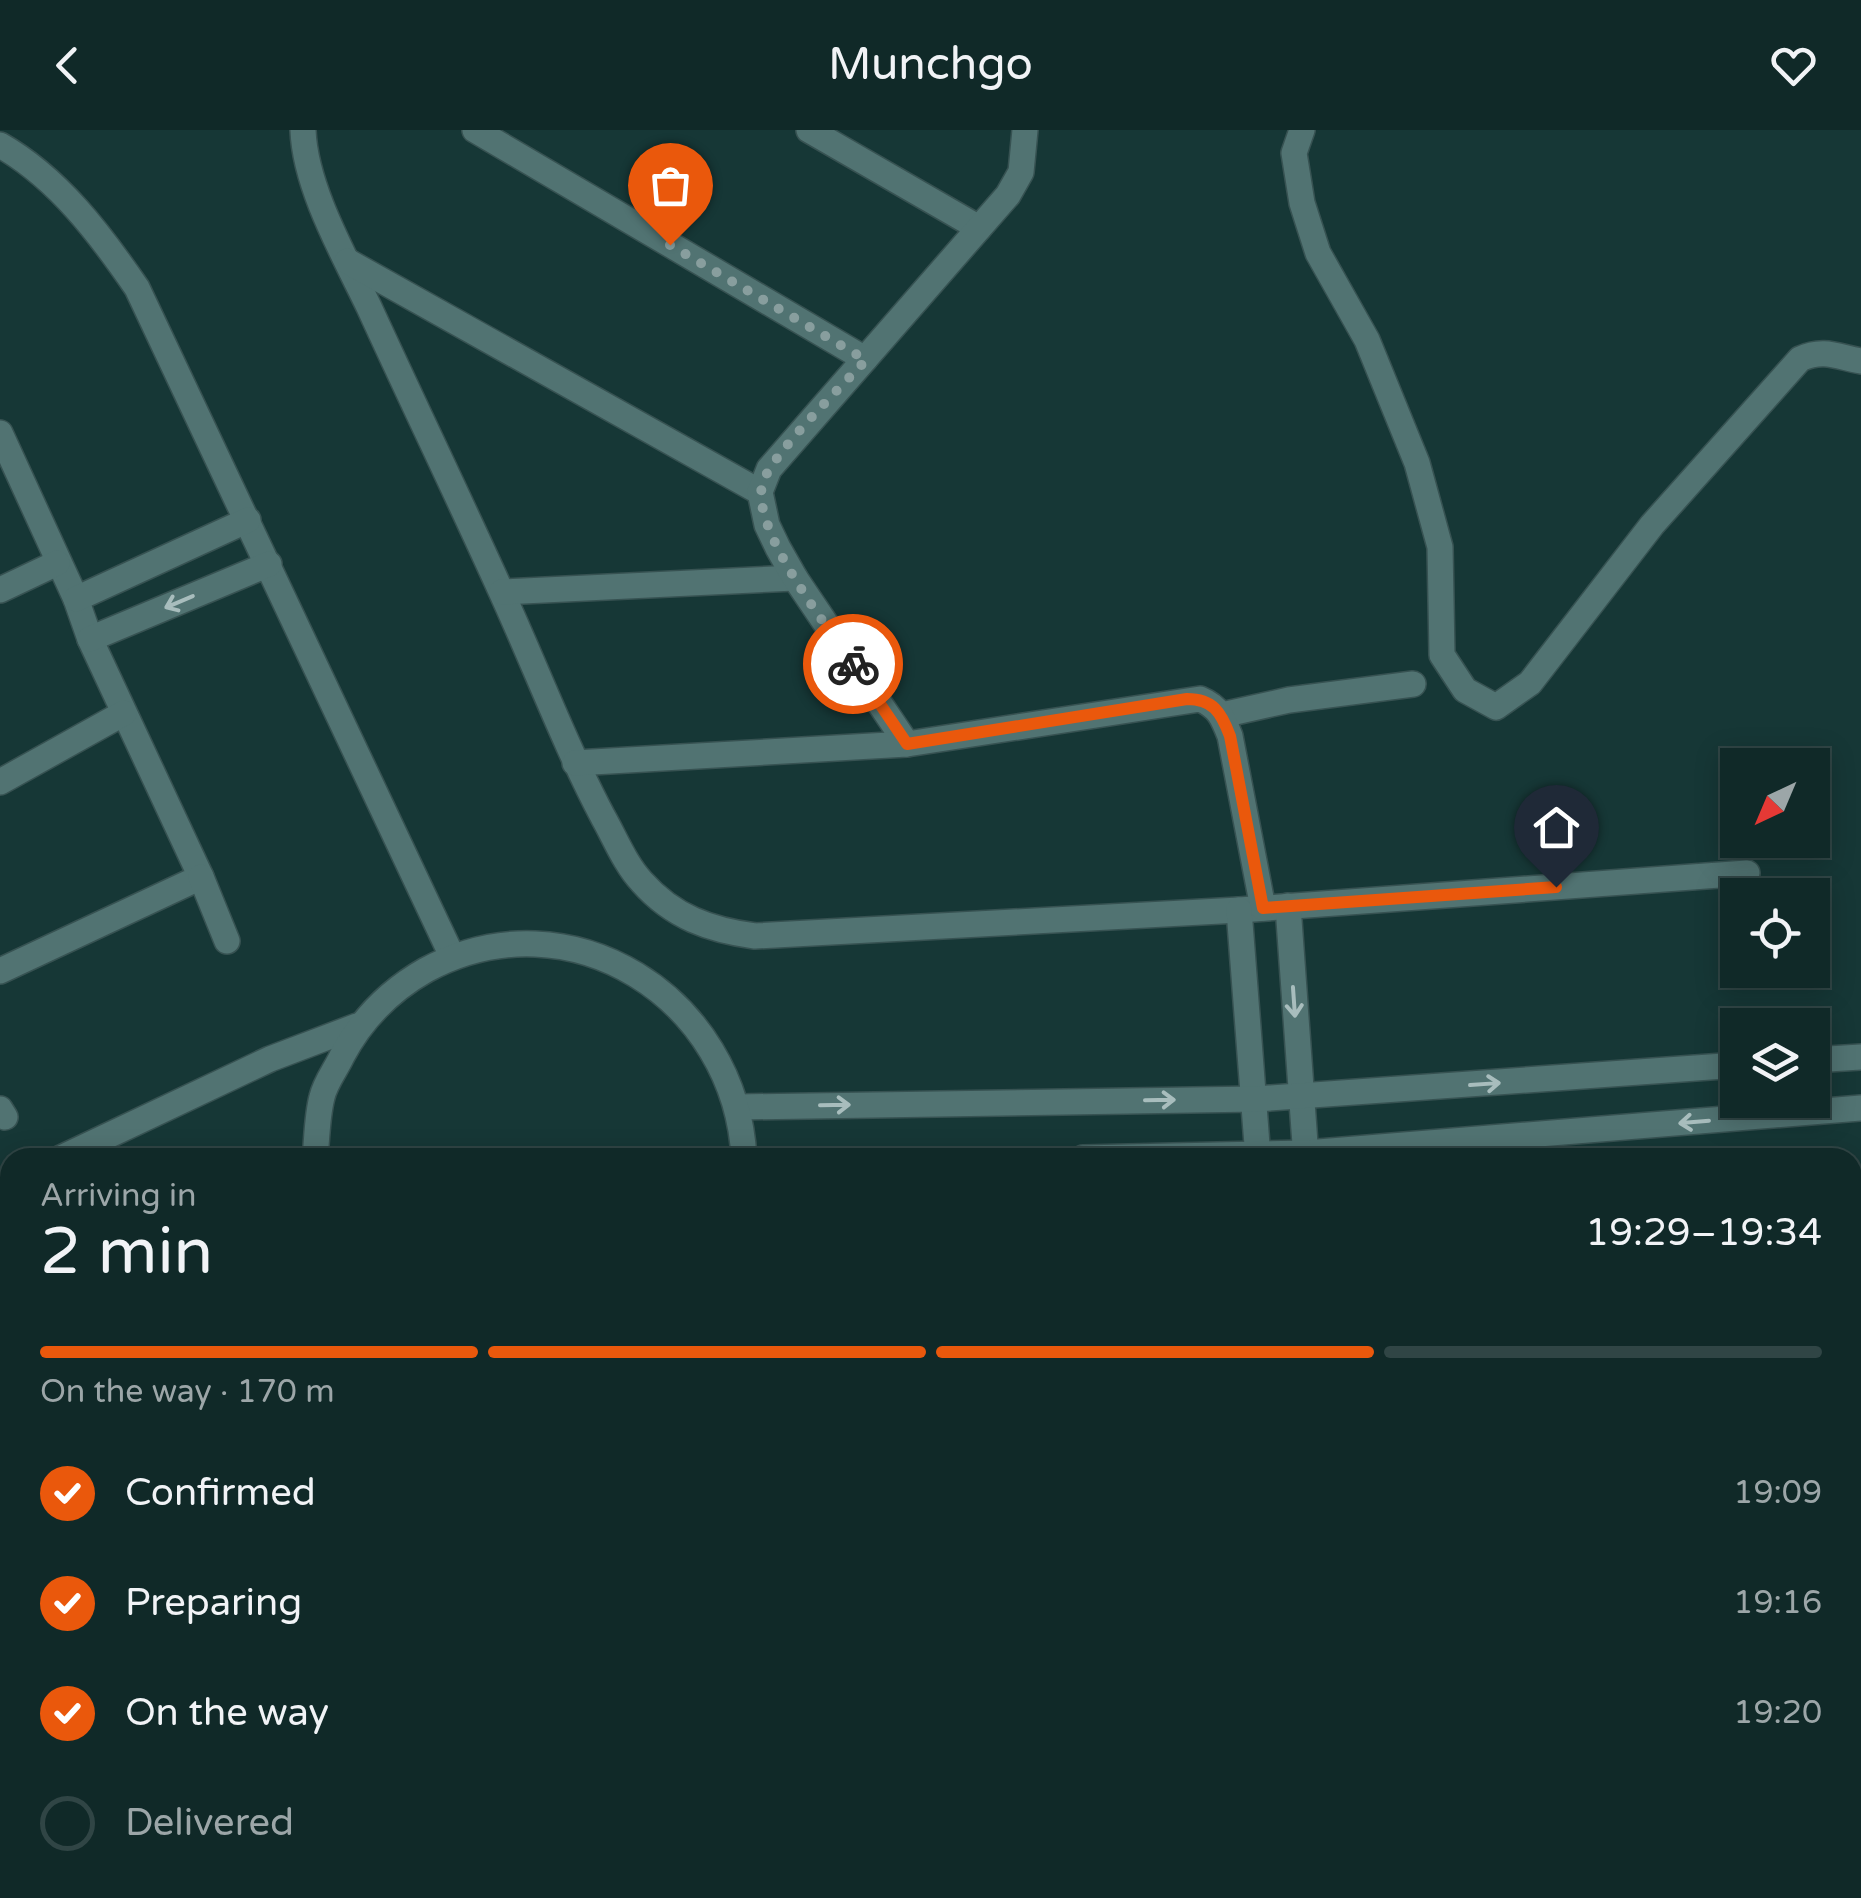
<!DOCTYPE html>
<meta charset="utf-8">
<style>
:root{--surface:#102928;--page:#193130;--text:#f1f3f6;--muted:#9ca6a8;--line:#304545;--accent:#ea580c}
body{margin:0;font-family:"Varela Round",sans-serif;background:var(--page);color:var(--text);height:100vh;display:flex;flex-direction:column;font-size:38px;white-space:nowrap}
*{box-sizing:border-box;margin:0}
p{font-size:32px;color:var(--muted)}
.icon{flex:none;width:55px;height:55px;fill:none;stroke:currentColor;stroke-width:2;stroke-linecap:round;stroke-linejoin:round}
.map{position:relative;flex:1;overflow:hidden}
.details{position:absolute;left:0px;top:1018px;width:1862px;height:752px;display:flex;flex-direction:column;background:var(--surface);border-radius:30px 30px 0 0;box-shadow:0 5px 25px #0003,0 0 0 2px var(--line)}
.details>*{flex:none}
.needle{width:65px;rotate:224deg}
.buttons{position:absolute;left:1720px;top:618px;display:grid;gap:20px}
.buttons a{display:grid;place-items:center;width:110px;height:110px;border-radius:0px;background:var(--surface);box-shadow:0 5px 25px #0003,0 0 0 2px var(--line);font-size:50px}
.pin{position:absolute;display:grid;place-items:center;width:85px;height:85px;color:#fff;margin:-102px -42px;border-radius:50% 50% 50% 0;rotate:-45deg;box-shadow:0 0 10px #0007}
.pin .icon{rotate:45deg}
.courier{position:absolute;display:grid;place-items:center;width:100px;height:100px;margin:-50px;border:8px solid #ea580c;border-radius:50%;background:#fff;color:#222;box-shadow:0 2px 12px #0007}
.headline em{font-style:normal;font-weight:600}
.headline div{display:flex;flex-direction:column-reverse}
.headline{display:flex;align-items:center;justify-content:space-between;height:170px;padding:0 40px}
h1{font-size:65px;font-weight:600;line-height:75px}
.bar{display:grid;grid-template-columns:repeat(4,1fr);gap:15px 10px;align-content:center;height:120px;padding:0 40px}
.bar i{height:12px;border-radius:8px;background:var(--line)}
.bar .selected{background:var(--accent)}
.bar p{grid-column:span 4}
ol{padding:0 40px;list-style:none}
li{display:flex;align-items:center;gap:30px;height:110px}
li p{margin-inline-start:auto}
li .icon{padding:10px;border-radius:50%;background:var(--accent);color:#fff;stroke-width:4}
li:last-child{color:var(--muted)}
li i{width:55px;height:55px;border:5px solid var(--line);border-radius:50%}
header{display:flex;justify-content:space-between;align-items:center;height:130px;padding:0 40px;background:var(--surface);font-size:45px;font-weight:600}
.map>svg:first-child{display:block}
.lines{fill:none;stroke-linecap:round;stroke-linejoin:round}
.minor-casing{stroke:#375252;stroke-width:28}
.minor{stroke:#517372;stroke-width:25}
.oneway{stroke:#a8bdbd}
.done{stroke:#889e9e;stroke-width:10;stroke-dasharray:0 18}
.route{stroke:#ea580c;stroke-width:12}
</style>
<header><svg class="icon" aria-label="back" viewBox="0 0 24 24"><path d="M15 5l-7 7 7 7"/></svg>Munchgo<svg class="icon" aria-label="heart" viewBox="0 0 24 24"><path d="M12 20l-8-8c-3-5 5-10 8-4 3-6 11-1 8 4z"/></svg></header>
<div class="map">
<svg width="1861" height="1768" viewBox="0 0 1861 1768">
<rect width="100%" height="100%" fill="#163736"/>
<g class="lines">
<defs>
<g id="minor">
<path d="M303 0C305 57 344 125 369 177 412 271 457 364 500 459 535 535 564 613 603 687 615 708 625 734 642 752 673 787 710 800 755 806L1239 780 1747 743"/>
<path d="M475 0 865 229"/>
<path d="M809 0 979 98"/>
<path d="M1302 0 1294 23 1302 73 1318 123 1367 210 1417 333 1440 417 1442 525 1465 560 1496 577 1530 553 1652 395 1800 229C1824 218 1838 227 1861 231"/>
<path d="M0 15C58 48 100 104 137 158L452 826"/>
<path d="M347 131 760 362"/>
<path d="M0 303 76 469 90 509 201 747 0 841"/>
<path d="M0 460 57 433"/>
<path d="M502 462 795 448"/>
<path d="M76 469 248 390"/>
<path d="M90 509 269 434"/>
<path d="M1222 585 1289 570 1413 554"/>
<path d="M907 614 795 448 778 418 767 395 760 362 769 339 1008 65 1021 42 1025 0"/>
<path d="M575 633 907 614 1200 569C1219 577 1223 588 1230 606L1263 778"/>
<path d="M0 652 124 583"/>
<path d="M201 747 227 811"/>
<path d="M1288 776 1306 1028"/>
<path d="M1239 780 1258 1028"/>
<path d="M1812 930 1861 927"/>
<path d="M738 977 1256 969 1738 935"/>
<path d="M0 979 5 987"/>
<path d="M61 1028 270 929 357 896"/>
<path d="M315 1028C317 1008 317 986 322 967 325 953 336 939 342 926 362 888 389 861 426 840 570 762 736 868 744 1028"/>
<path d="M1083 1028 1306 1023 1861 978"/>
<path d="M0 1056 10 1052"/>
<path d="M1852 1212 1861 1211"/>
<path d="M0 1300 10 1295"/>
<path d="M1852 1396H1861"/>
<path d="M0 1419 10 1445"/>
<path d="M0 1531 10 1526"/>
<path d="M653 1760 657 1768"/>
<path d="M876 1760 880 1768"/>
<path d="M1108 1760 1111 1768"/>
<path d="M1847 1760 1852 1768"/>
<path d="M27 1768V1760"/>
<path d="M236 1768 237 1760"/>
<path d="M466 1768 483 1760"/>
<path d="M738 1768 753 1760"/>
<path d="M1621 1768V1760"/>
</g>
</defs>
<use href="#minor" class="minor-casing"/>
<use href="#minor" class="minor"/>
</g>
<defs><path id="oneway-shaft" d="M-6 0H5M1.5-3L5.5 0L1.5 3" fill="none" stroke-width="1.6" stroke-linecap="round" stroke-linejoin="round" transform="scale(2.5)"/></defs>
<g class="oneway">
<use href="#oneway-shaft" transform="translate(179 472) rotate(157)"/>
<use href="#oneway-shaft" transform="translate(1294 872) rotate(86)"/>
<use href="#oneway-shaft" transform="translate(1485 954) rotate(-4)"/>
<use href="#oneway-shaft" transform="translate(1160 970) rotate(-1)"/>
<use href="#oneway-shaft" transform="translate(835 975) rotate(-1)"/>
<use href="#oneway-shaft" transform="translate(1694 992) rotate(175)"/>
</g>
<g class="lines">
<path class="done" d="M670 115 866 230C842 256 772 324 763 352 748 396 828 497 853 534"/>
<path class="route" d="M853 534 907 614 1187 569C1213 569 1221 582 1230 606L1263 778 1556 757"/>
</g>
</svg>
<div class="buttons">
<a><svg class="needle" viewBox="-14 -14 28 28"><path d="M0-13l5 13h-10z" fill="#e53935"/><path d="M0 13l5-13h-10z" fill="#9ca6a8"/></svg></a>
<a><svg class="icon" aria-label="locate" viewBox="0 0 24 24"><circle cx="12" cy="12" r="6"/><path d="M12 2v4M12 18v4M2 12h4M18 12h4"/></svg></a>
<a><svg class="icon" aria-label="layers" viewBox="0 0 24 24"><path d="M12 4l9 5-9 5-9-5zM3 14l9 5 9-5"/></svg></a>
</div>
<div class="pin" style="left:670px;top:115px;background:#ea580c"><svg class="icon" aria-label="bag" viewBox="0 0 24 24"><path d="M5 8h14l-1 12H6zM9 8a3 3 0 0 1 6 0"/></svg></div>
<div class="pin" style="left:1556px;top:757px;background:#1f2937"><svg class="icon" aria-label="home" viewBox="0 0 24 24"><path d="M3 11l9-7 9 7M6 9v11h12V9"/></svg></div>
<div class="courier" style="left:853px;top:534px"><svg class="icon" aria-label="bike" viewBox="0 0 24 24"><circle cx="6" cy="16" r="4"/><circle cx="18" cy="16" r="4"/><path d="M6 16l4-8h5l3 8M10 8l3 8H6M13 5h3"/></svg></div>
<section class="details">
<div class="headline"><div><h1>2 min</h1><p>Arriving in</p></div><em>19:29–19:34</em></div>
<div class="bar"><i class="selected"></i><i class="selected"></i><i class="selected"></i><i></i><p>On the way · 170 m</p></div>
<ol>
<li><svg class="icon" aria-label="check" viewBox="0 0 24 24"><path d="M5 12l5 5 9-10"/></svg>Confirmed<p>19:09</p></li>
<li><svg class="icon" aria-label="check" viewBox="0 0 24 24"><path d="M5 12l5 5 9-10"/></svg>Preparing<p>19:16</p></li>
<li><svg class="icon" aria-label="check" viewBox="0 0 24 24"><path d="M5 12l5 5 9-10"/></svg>On the way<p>19:20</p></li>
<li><i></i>Delivered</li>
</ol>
</section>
</div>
